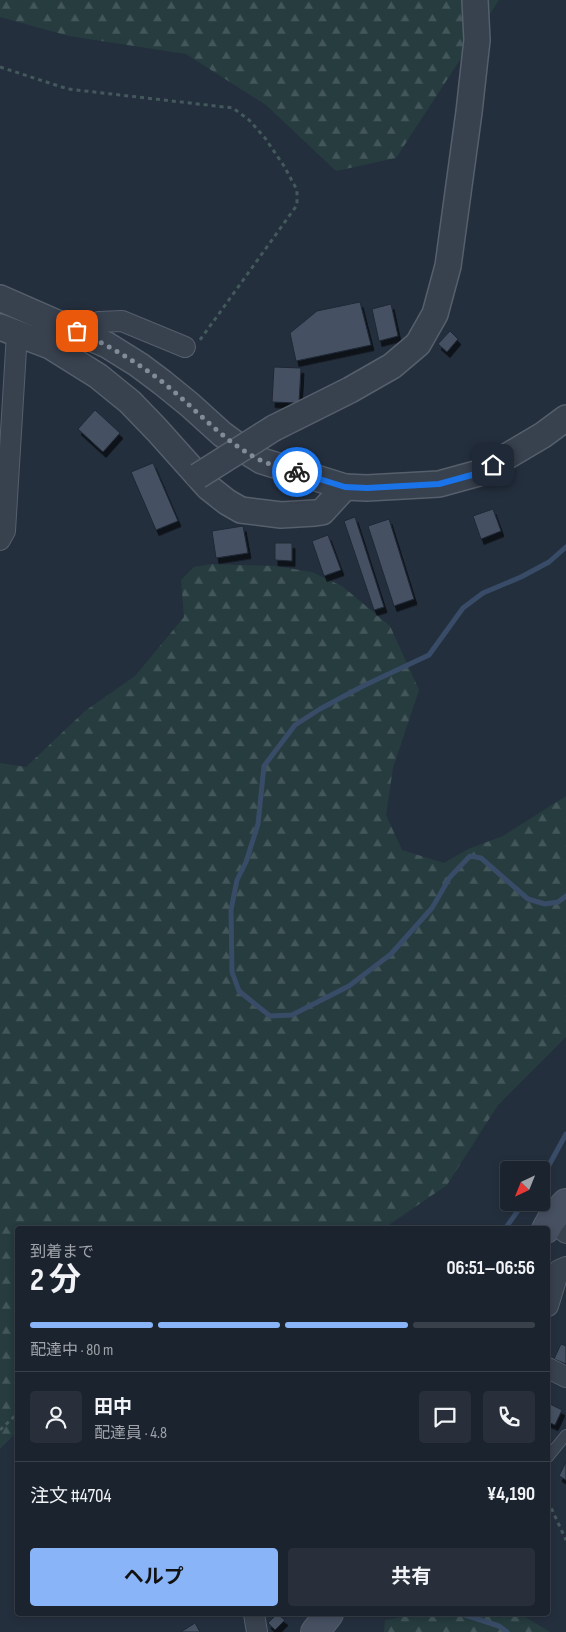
<!DOCTYPE html>
<html lang="ja">
<meta charset="utf-8">
<style>
:root{--surface:#1b232e;--page:#282f3a;--text:#f1f3f6;--muted:#a0a4aa;--line:#39404a;--accent:#8ab4f8}
body{margin:0;font-family:"Sofia Sans Condensed","Noto Sans JP",sans-serif;background:var(--page);color:var(--text);height:100vh;display:flex;flex-direction:column;font-size:19px;white-space:nowrap}
*{box-sizing:border-box;margin:0}
p{font-size:16px;color:var(--muted)}
.icon{flex:none;width:28px;height:28px;fill:none;stroke:currentColor;stroke-width:2;stroke-linecap:round;stroke-linejoin:round}
.map{position:relative;flex:1;overflow:hidden}
.panel{position:absolute;left:15px;top:1226px;width:535px;height:390px;display:flex;flex-direction:column;background:var(--surface);border-radius:5px;box-shadow:0 2px 8px #0003,0 0 0 1px var(--line)}
.panel>*{flex:none}
.needle{width:32px;rotate:223deg}
.tools{position:absolute;left:500px;top:1161px;display:grid;gap:10px}
.tools a{display:grid;place-items:center;width:50px;height:50px;border-radius:5px;background:var(--surface);box-shadow:0 2px 8px #0003,0 0 0 1px var(--line);font-size:25px}
.pin{position:absolute;display:grid;place-items:center;width:42px;height:42px;color:#fff;margin:-21px;border-radius:10px;box-shadow:0 2px 8px #0006}
.courier{position:absolute;display:grid;place-items:center;width:50px;height:50px;margin:-25px;border:4px solid #1a73e8;border-radius:50%;background:#fff;color:#222;box-shadow:0 1px 6px #0007}
.overview em{font-style:normal;font-weight:700}
.overview div{display:flex;flex-direction:column-reverse}
.overview{display:flex;align-items:center;justify-content:space-between;height:85px;padding:0 15px}
h1{font-size:32px;font-weight:700;line-height:38px}
.bar{display:grid;grid-template-columns:repeat(4,1fr);gap:8px 5px;align-content:center;height:60px;padding:0 15px}
.bar i{height:6px;border-radius:4px;background:var(--line)}
.bar .current{background:var(--accent)}
.bar p{grid-column:span 4}
.line{display:flex;align-items:center;gap:12px;padding:0 15px;border-top:1px solid var(--line)}
.line div{flex:1}
.round{display:grid;place-items:center;flex:none;width:52px;height:52px;border-radius:5px;background:var(--page)}
.button{display:flex;gap:10px;margin-top:auto;padding:10px 15px}
.button a{flex:1;height:58px;border-radius:5px;background:var(--accent);color:#111;font-size:20px;font-weight:700;line-height:58px;text-align:center}
.button a+a{background:var(--page);color:var(--text)}
.map>svg:first-child{display:block}
.forest{fill:url(#forest-firs)}
.lines{fill:none;stroke-linecap:round;stroke-linejoin:round}
.stream{stroke:#394c67;stroke-width:5}
.building{fill:#455162;stroke:#1f2835;filter:url(#shadow)}
.service-casing{stroke:#565f6c;stroke-width:12}
.minor-casing{stroke:#565f6c;stroke-width:22}
.tertiary-casing{stroke:#565f6c;stroke-width:28}
.secondary-casing{stroke:#565f6c;stroke-width:30}
.path{stroke:#44595c;stroke-width:3;stroke-dasharray:4 4;stroke-linecap:butt}
.service{stroke:#38414e;stroke-width:10}
.minor{stroke:#38414e;stroke-width:20}
.tertiary{stroke:#38414e;stroke-width:25}
.secondary{stroke:#465061;stroke-width:28}
.tertiary-bridge-casing{stroke:#565f6c;stroke-width:28;stroke-linecap:butt}
.tertiary-bridge{stroke:#38414e;stroke-width:25}
.done{stroke:#828b98;stroke-width:5;stroke-dasharray:0 9}
.route{stroke:#1a73e8;stroke-width:6}
</style>
<div class="map">
<svg width="566" height="1632" viewBox="0 0 566 1632">
<defs>
<pattern id="forest-firs" width="22" height="20" patternUnits="userSpaceOnUse" patternTransform="scale(1.25)"><rect width="22" height="20" fill="#263c3f"/><path d="M5 1l3.5 6h-7zM16 11l3.5 6h-7z" fill="#435659"/></pattern>
<filter id="shadow"><feDropShadow dx="3" dy="5.5" stdDeviation="0" flood-color="#0009"/></filter>
</defs>
<rect width="100%" height="100%" fill="#242f3e"/>
<g class="forest">
<path d="M0 0H499L396 158 336 171 266 105 186 54 69 36 0 17Z"/>
<path d="M212 564 275 566 312 572 342 586 390 626 419 690 393 768 386 815 402 850 444 863 468 849 503 836 566 796V1037L498 1105 447 1185 383 1229H18L17 1432 0 1449V763L26 767 85 711 135 676 184 617 181 580 194 567Z"/>
<path d="M418 1614H520L550 1632H384L385 1620Z"/>
</g>
<g class="lines">
<g class="stream">
<path d="M566 547 549 562 521 577 483 593 463 608 429 655 363 686 320 709 295 725 264 766 258 824 246 862 237 880 231 910 232 972 239 991 270 1016 292 1015 349 986 391 954 432 908 450 877 470 856 481 858 528 899 545 904 558 902 566 896"/>
<path d="M541 1180 566 1134"/>
<path d="M505 1229 524 1202"/>
<path d="M462 1614 499 1626 507 1632"/>
</g>
</g>
<g class="building">
<path d="M360 302 371 345 296 361 290 333 317 311Z"/>
<path d="M391 304 398 336 379 341 372 309Z"/>
<path d="M450 331 458 339 447 352 438 344Z"/>
<path d="M274 367 301 368 299 403 272 402Z"/>
<path d="M95 410 120 433 103 452 78 429Z"/>
<path d="M153 463 178 521 156 530 131 472Z"/>
<path d="M493 509 501 531 481 539 473 516Z"/>
<path d="M355 517 384 607 374 610 344 521Z"/>
<path d="M389 519 414 599 394 606 368 526Z"/>
<path d="M243 526 248 553 216 558 212 531Z"/>
<path d="M328 535 341 570 324 576 312 541Z"/>
<path d="M275 543H292V561L275 560Z"/>
<path d="M561 1344 566 1346V1364L554 1359Z"/>
<path d="M548 1403 562 1410 555 1425 548 1422Z"/>
<path d="M566 1462V1480L559 1476Z"/>
<path d="M277 1614 285 1620 275 1630 268 1623Z"/>
<path d="M195 1623 200 1632H181Z"/>
</g>
<g class="lines">
<defs>
<path id="service" d="M548 1457 566 1435"/>
<g id="minor">
<path d="M88 336 99 322 122 321 185 347"/>
<path d="M0 540 5 531 17 333"/>
<path d="M551 1220 566 1233"/>
<path d="M548 1306 559 1270 566 1267"/>
<path d="M548 1368 566 1377"/>
<path d="M254 1614 257 1632"/>
</g>
<g id="tertiary">
<path d="M0 298 107 345 139 365 163 383 190 405 222 434 241 448 262 461 345 487 367 488 439 484 479 473 543 435 566 418"/>
<path d="M0 327 50 346 98 376 130 402 157 430 208 487 227 502 241 510 281 515 315 513 322 512 345 487"/>
<path d="M274 428 350 390 392 366 418 344 435 314 448 266 469 112 477 40 475 0"/>
</g>
<g id="secondary">
<path d="M546 1229 551 1220 566 1203"/>
<path d="M315 1632 329 1614"/>
</g>
</defs>
<use href="#service" class="service-casing"/>
<use href="#minor" class="minor-casing"/>
<use href="#tertiary" class="tertiary-casing"/>
<use href="#secondary" class="secondary-casing"/>
<g class="path">
<path d="M0 67 68 89 233 108 249 120 265 138 284 166 297 190V205L200 340"/>
<path d="M0 1430 18 1413"/>
<path d="M548 1501 566 1540"/>
</g>
<use href="#service" class="service"/>
<use href="#minor" class="minor"/>
<use href="#tertiary" class="tertiary"/>
<use href="#secondary" class="secondary"/>
<defs>
<path id="tertiary-bridge" d="M198 476 274 428"/>
</defs>
<use href="#tertiary-bridge" class="tertiary-bridge-casing"/>
<use href="#tertiary-bridge" class="tertiary-bridge"/>
</g>
<g class="lines">
<path class="done" d="M77 331C108 345 137 362 165 384 196 409 224 442 260 460 271 465 285 469 297 472"/>
<path class="route" d="M297 472 345 487 367 488 439 484 479 473 493 465"/>
</g>
</svg>
<div class="tools">
<a><svg class="needle" viewBox="-14 -14 28 28"><path d="M0-13l5 13h-10z" fill="#e53935"/><path d="M0 13l5-13h-10z" fill="#a0a4aa"/></svg></a>
</div>
<div class="pin" style="left:77px;top:331px;background:#ea580c"><svg class="icon" aria-label="bag" viewBox="0 0 24 24"><path d="M5 8h14l-1 12H6zM9 8a3 3 0 0 1 6 0"/></svg></div>
<div class="pin" style="left:493px;top:465px;background:#1f2937"><svg class="icon" aria-label="home" viewBox="0 0 24 24"><path d="M3 11l9-7 9 7M6 9v11h12V9"/></svg></div>
<div class="courier" style="left:297px;top:472px"><svg class="icon" aria-label="bike" viewBox="0 0 24 24"><circle cx="6" cy="16" r="4"/><circle cx="18" cy="16" r="4"/><path d="M6 16l4-8h5l3 8M10 8l3 8H6M13 5h3"/></svg></div>
<section class="panel">
<div class="overview"><div><h1>2 分</h1><p>到着まで</p></div><em>06:51–06:56</em></div>
<div class="bar"><i class="current"></i><i class="current"></i><i class="current"></i><i></i><p>配達中 · 80 m</p></div>
<div class="line" style="height:90px"><a class="round"><svg class="icon" aria-label="person" viewBox="0 0 24 24"><circle cx="12" cy="8" r="4"/><path d="M4 21q1-7 8-7t8 7"/></svg></a><div><b>田中</b><p>配達員 · 4.8</p></div><a class="round"><svg class="icon" aria-label="chat" viewBox="0 0 24 24"><path d="M4 5h16v11H9l-5 4z"/></svg></a><a class="round"><svg class="icon" aria-label="phone" viewBox="0 0 24 24"><path d="M5 4h4l2 5-3 2q2 4 5 5l2-3 5 2v4C11 20 4 13 5 4z"/></svg></a></div>
<div class="line" style="height:65px"><div>注文 #4704</div><b>¥4,190</b></div>
<div class="button"><a>ヘルプ</a><a>共有</a></div>
</section>
</div>
